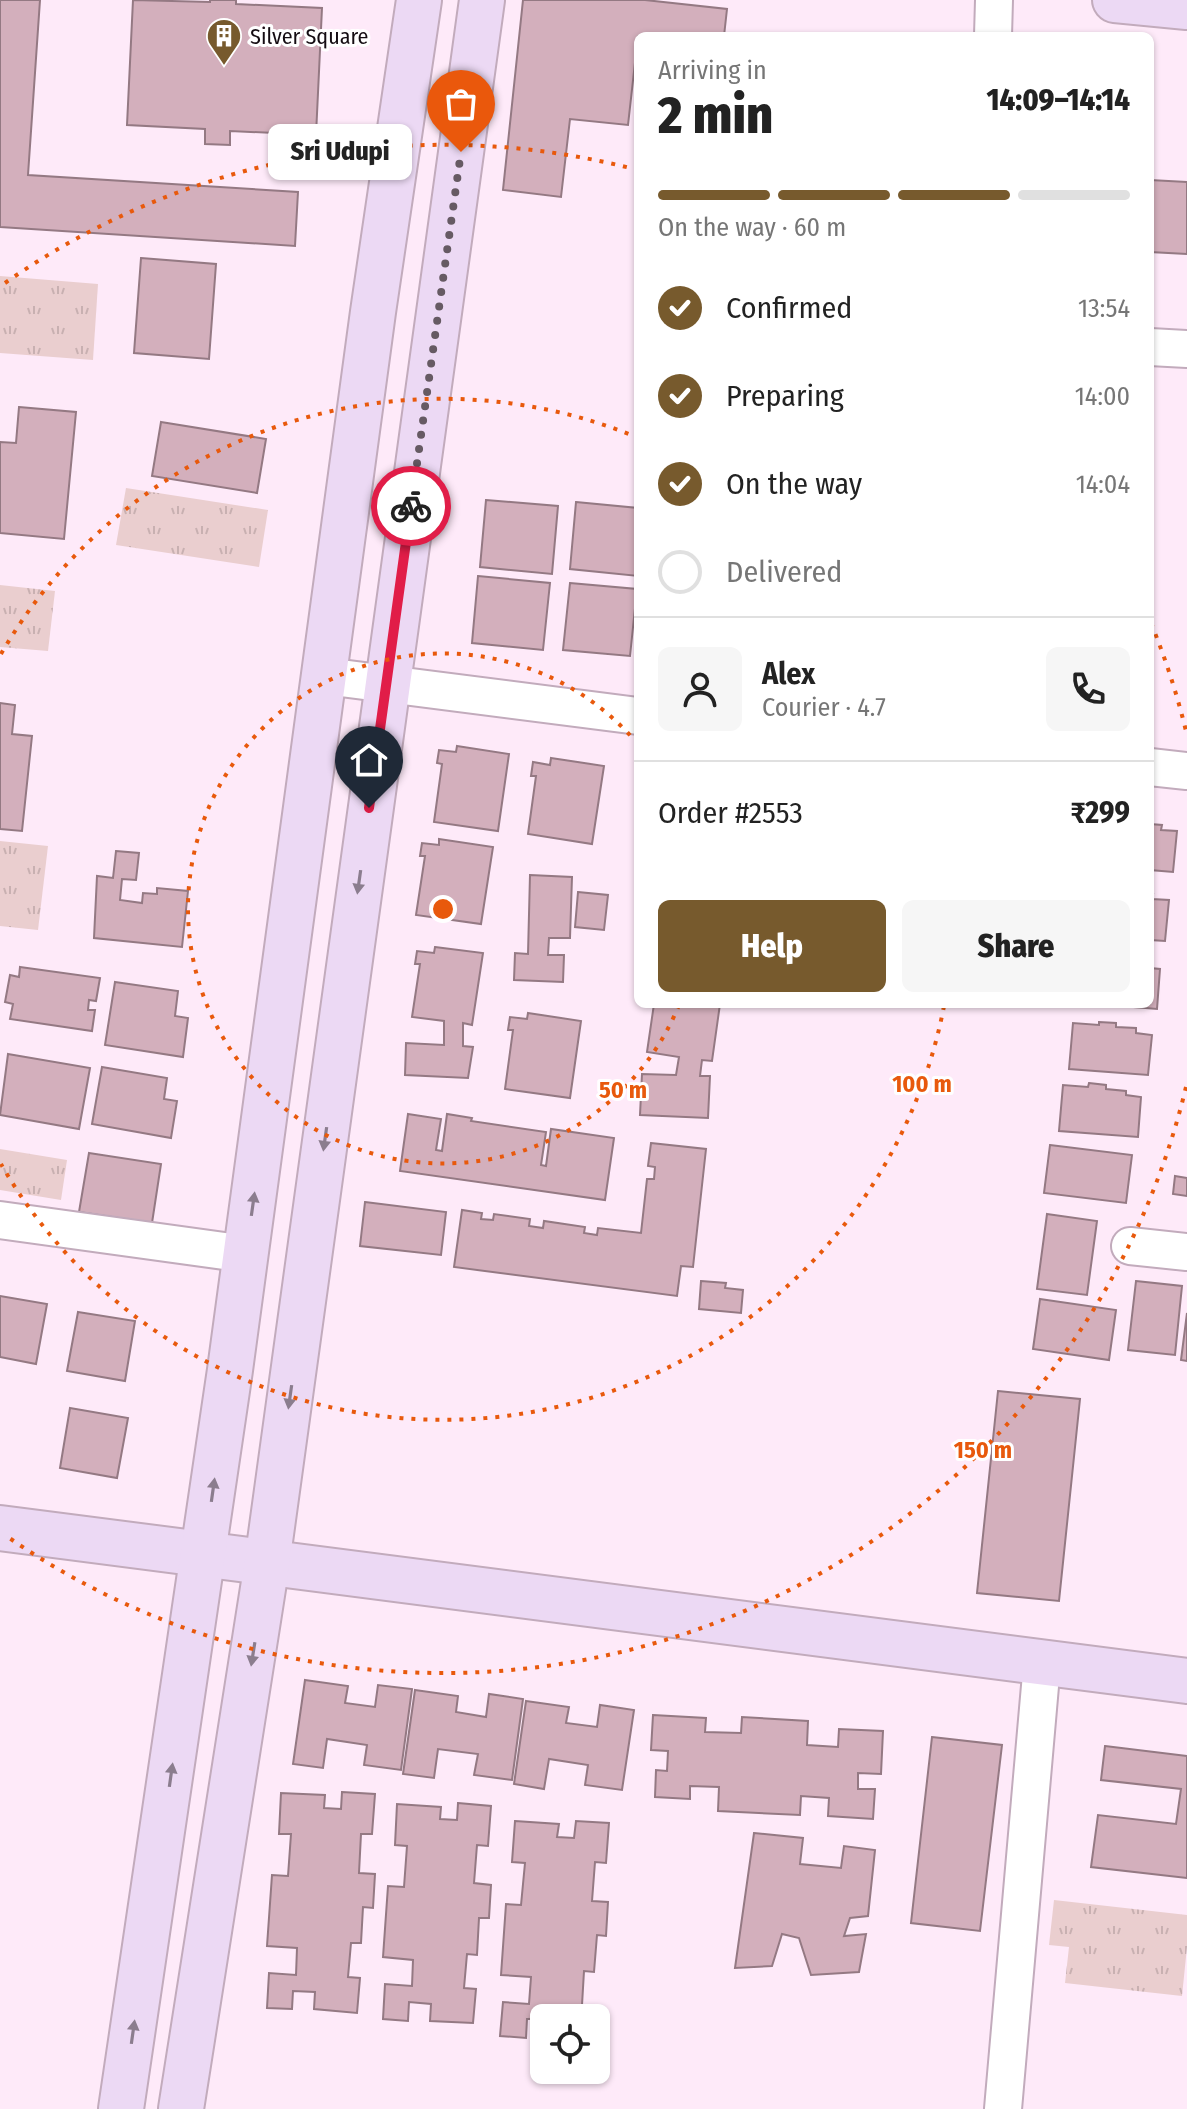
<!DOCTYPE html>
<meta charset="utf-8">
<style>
:root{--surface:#fff;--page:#f6f6f6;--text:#222;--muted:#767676;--line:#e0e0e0;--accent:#775a2d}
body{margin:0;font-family:"Fira Sans Condensed",sans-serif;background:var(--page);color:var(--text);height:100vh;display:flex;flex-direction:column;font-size:30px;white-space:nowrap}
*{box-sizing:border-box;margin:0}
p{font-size:26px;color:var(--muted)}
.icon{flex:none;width:44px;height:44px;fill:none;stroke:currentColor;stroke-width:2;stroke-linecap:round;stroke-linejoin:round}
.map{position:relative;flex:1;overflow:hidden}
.panel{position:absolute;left:634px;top:32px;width:520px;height:976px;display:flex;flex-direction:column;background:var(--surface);border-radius:12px;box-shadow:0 2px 6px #0004}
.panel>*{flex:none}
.controls{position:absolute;left:530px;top:2004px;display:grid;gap:16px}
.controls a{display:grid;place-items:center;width:80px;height:80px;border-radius:12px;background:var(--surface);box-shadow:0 2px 6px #0004;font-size:40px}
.pin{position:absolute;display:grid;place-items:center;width:68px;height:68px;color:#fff;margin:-82px -34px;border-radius:50% 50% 50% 0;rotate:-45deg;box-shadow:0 0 8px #0007}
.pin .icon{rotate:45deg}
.courier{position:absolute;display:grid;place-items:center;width:80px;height:80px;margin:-40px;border:6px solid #e11d48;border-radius:50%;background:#fff;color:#222;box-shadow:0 2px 10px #0007}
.bubble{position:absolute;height:56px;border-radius:12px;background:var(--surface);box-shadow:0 2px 6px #0004;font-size:26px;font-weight:800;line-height:56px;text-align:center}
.overview em{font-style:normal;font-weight:800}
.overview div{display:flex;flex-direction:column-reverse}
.overview{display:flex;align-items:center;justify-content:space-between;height:136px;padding:0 24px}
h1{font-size:52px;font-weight:800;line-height:60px}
.bar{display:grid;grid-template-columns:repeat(4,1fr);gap:12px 8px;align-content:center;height:96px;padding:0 24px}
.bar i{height:10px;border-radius:6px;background:var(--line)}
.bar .on{background:var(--accent)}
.bar p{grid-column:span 4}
.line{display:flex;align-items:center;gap:20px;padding:0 24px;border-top:2px solid var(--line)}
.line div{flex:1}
.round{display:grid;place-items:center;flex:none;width:84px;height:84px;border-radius:12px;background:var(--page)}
ol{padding:0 24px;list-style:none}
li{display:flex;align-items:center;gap:24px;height:88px}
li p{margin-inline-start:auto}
li .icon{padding:8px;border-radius:50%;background:var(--accent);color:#fff;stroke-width:4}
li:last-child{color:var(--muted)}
li i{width:44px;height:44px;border:4px solid var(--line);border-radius:50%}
.button{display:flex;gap:16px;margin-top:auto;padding:16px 24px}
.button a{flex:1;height:92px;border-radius:12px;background:var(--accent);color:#fff;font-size:32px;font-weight:800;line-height:92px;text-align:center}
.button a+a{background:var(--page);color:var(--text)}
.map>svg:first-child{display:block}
.grass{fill:url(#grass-tufts)}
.building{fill:#d3afbc;stroke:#947983;stroke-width:2}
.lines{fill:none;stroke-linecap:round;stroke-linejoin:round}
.street-casing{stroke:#c2abbc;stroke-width:40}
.secondary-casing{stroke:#c2abbc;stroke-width:48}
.street{stroke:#fff;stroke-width:36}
.secondary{stroke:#ecd9f4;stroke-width:44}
.oneway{fill:#8b7d8e}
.done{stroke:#665a63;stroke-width:8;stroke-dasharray:0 14.4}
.route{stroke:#e11d48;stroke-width:10}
.ring{fill:none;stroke:#e8590c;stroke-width:4;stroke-dasharray:4 8}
.labels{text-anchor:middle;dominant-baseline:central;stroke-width:6;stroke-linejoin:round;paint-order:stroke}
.poi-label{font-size:22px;fill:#140c12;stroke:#fff;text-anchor:start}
.centre{fill:#e8590c;stroke:#fff;stroke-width:4}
.ring-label{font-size:24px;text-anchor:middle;font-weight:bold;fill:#e8590c;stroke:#fff;stroke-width:6;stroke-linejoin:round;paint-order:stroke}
</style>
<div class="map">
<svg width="1187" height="2109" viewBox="0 0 1187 2109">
<defs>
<pattern id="grass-tufts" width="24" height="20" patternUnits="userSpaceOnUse" patternTransform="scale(2)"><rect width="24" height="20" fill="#eacecf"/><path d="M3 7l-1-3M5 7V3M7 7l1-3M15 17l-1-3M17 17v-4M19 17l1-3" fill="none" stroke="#c8b0b1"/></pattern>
</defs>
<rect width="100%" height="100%" fill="#feeaf9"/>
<g class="grass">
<path d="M0 276 98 284 93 360 0 353Z"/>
<path d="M126 488 268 510 259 567 116 545Z"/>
<path d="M0 585 55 591 48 651 0 647Z"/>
<path d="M0 841 48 846 38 930 0 926Z"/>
<path d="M0 1149 67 1160 61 1200 0 1190Z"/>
<path d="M1054 1900 1187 1915V1947L1182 1996 1065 1983 1069 1947 1049 1945Z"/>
</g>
<g class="building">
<path d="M0 0H40L28 175 298 192 295 246 0 227Z"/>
<path d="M133 0 210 2V0H236V4L322 8 316 135 230 131V145L205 144V129L127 125Z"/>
<path d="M523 0H645L727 9 724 36H638L628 125 570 119 561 197 503 190Z"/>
<path d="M1150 180 1187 182V254L1150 252Z"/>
<path d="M141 258 216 264 209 359 134 353Z"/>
<path d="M19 407 76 412 64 539 0 533V442L16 443Z"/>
<path d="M161 422 266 439 257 493 152 476Z"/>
<path d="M486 500 558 506 552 574 480 567Z"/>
<path d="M576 502 638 508V576L570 569Z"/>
<path d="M478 576 550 583 543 650 472 643Z"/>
<path d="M570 583 637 589 630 656 563 650Z"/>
<path d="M0 703 15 705 12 734 32 736 22 831 0 829Z"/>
<path d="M457 746 509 754 498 831 434 822 442 764 437 763 439 750 456 752Z"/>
<path d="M551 758 604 766 592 844 528 834 536 776H531L533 762 550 765Z"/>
<path d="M1150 824 1162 825 1161 830 1177 831 1173 872 1150 870Z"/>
<path d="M439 839 493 847 481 924 416 915 425 856H420L422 843 439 845Z"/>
<path d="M116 851 139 853 136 880 122 879 120 900 142 903 143 893 157 894V888L188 891 182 947 94 938 97 876 113 878Z"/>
<path d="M530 875 572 877 570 938H549L548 955H564L563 982 514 980 515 953 528 954Z"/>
<path d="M578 892 608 895 604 930 575 927Z"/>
<path d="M1150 894H1153L1152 899 1169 900 1165 941 1150 940Z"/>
<path d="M435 947 483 953 472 1025 463 1023V1046L473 1047 468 1078 405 1075 406 1043 444 1045V1021L412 1017 420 964H415L417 951 434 953Z"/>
<path d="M20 967 100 978 96 1001 89 1000 88 1010H95L92 1031 10 1019 13 1004 5 1002 10 975 19 977Z"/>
<path d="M1150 968 1160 969 1157 1009 1096 1004H1150Z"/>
<path d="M115 982 178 991 175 1016 188 1018 183 1057 105 1045Z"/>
<path d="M654 1004H720L712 1061 702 1060 700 1076H710L708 1118 640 1115 642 1074 676 1075 679 1057 647 1052Z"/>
<path d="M528 1013 581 1021 570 1098 505 1089 513 1030H508L510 1017 527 1019Z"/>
<path d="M1099 1022 1116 1023V1027L1136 1028V1033L1152 1035 1148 1075 1069 1069 1073 1023 1099 1025Z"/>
<path d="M8 1054 90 1068 79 1129 0 1115Z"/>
<path d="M102 1067 167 1078 164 1099 177 1101 171 1138 92 1124Z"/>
<path d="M1089 1083 1106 1085V1089L1126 1091V1095L1141 1097 1138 1137 1059 1131 1063 1085 1088 1087Z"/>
<path d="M408 1114 441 1119 436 1150 442 1151 447 1114 472 1118 471 1121 546 1132 541 1165 546 1166 551 1129 614 1138 605 1200 400 1171Z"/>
<path d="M651 1143 706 1149 693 1267 681 1266 677 1296 454 1267 462 1210 482 1213 481 1219 493 1220 494 1214 530 1219 529 1226 543 1228 544 1221 585 1227 584 1233 597 1235 598 1228 641 1233 647 1179H654L655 1167 648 1166Z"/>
<path d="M1050 1145 1132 1155 1126 1203 1044 1193Z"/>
<path d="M89 1153 161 1164 152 1223 79 1212Z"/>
<path d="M1175 1176 1187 1178V1196L1173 1194Z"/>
<path d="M365 1202 446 1212 441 1255 360 1246Z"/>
<path d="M1047 1214 1097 1221 1087 1295 1037 1289Z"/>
<path d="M701 1281 726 1283 725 1288 743 1290 741 1313 699 1309Z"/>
<path d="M1136 1281 1182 1286 1175 1355 1128 1350Z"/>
<path d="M0 1296 47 1304 36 1364 0 1357Z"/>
<path d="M1040 1299 1116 1310 1109 1360 1033 1349Z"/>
<path d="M78 1312 135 1321 125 1381 67 1371Z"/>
<path d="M1187 1313V1361L1181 1360Z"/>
<path d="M998 1391 1080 1399 1059 1601 977 1593Z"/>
<path d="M70 1408 128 1418 117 1478 60 1468Z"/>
<path d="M305 1680 348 1686 345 1703 375 1707 378 1685 412 1689 401 1770 364 1765 367 1745 327 1739 323 1768 293 1764Z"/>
<path d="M415 1690 458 1696 456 1712 486 1717 489 1694 523 1699 512 1780 474 1775 478 1754 438 1749 434 1778 403 1774Z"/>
<path d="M526 1701 569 1707 566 1723 597 1727 600 1705 634 1710 622 1790 585 1785 588 1765 549 1759 544 1789 514 1784Z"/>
<path d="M653 1715 706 1718 705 1732 741 1733 742 1717 808 1721 807 1745 838 1747 839 1729 883 1731 881 1774 858 1773V1789H875L873 1819 828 1816 829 1798 801 1796 800 1815 718 1811 719 1787 690 1786V1799L655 1797 656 1770 667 1771 668 1751 651 1750Z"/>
<path d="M932 1737 1002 1745 980 1931 911 1923Z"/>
<path d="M1105 1746 1187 1756V1878L1091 1867 1098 1815 1176 1824 1181 1789 1101 1780Z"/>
<path d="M342 1792 375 1794 372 1834H361L359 1873 375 1874 373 1908 363 1907 361 1943H351L348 1977 360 1978 357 2013 314 2009 315 1992 293 1991 292 2009 267 2008 269 1973 296 1975 297 1948 267 1946 272 1875 288 1876 291 1834H279L281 1793 325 1795 324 1808 341 1809Z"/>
<path d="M458 1803 491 1806 488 1846 477 1845 474 1883 491 1885 489 1918H479L477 1955 467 1954 464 1988 476 1989 473 2023 430 2021 431 2004 409 2002 408 2021 383 2019 385 1984 412 1986 413 1960 383 1957 388 1886 404 1887 407 1846 395 1845 397 1804 441 1807 440 1819 457 1820Z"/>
<path d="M515 1821 559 1824 557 1837 574 1838 576 1821 609 1823 606 1863 595 1862 592 1901 608 1902 606 1936 597 1935 594 1972 584 1971 582 2005 594 2006 593 2018 527 2019 526 2038 500 2036 503 2002 529 2004 531 1977 501 1975 506 1904 521 1905 525 1863 512 1862Z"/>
<path d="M754 1833 803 1838 800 1864 841 1868 844 1846 875 1850 868 1916 850 1918 844 1936 866 1934 859 1972 811 1975 799 1938 782 1934 772 1966 735 1968Z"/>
</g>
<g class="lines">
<defs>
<g id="street">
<path d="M993 36 994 0"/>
<path d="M1150 347 1187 349"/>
<path d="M325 676 638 716"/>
<path d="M1150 767 1187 771"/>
<path d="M0 1220 246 1254"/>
<path d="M1130 1246 1187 1252"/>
<path d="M1003 2109 1042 1663"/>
</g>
<g id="secondary">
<path d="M1115 0 1187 7"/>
<path d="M0 1528 1187 1681"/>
<path d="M121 2109 230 1370 373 312 419 0"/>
<path d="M181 2109 267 1563 482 0"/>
</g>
</defs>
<use href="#street" class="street-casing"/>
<use href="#secondary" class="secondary-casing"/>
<use href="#street" class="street"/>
<use href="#secondary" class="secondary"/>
</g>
<defs><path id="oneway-solid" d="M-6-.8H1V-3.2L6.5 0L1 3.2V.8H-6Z" transform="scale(2)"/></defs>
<g class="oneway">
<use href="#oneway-solid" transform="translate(359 882) rotate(98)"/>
<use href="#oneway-solid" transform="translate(325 1139) rotate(98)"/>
<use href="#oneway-solid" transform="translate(253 1204) rotate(-82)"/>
<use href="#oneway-solid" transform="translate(290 1397) rotate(98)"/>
<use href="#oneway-solid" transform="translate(213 1490) rotate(-82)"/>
<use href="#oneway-solid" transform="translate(253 1654) rotate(99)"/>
<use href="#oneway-solid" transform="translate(171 1775) rotate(-82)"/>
<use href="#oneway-solid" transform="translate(133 2032) rotate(-82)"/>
</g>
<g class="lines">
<path class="done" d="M411 506 461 152"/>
<path class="route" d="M369 808 411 506"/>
</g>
<g class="ring">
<path d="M679 1005A255 255 0 1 1 637 743"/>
<path d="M944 1006A510 510 0 0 1 1 1164M1 654A510 510 0 0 1 634 436"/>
<path d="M1186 1087A764 764 0 0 1 5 1535M5 283A764 764 0 0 1 634 169M1151 623A764 764 0 0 1 1186 731"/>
</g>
<defs>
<symbol id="building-pin" viewBox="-11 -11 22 30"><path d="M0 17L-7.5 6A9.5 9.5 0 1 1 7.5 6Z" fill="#775a2d" stroke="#fff"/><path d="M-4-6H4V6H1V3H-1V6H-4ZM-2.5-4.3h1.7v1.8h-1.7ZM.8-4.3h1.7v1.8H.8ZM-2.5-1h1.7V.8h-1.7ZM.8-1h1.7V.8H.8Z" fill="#fff"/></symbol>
</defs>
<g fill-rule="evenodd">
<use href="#building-pin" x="204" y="16" width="40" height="54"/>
</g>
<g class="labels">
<g class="poi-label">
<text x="250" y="36">Silver Square</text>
</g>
</g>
<circle cx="443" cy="909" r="12" class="centre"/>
<g class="ring-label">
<text x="922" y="1092">100 m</text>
<text x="623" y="1098">50 m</text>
<text x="983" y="1458">150 m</text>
</g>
</svg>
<div class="controls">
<a><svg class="icon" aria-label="locate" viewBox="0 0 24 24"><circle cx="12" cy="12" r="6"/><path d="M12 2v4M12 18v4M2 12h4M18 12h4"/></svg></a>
</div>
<div class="pin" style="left:461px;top:152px;background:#ea580c"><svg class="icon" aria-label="bag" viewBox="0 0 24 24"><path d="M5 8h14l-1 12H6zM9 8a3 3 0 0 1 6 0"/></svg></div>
<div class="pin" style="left:369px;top:808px;background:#1f2937"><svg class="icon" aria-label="home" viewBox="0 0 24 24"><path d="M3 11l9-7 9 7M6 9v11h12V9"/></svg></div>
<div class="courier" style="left:411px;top:506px"><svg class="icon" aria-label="bike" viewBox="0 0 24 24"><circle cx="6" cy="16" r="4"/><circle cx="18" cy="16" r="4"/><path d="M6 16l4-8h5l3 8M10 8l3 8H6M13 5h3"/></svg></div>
<div class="bubble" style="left:268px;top:124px;width:144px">Sri Udupi</div>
<section class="panel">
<div class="overview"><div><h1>2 min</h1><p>Arriving in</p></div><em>14:09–14:14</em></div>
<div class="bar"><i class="on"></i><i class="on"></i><i class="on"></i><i></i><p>On the way · 60 m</p></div>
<ol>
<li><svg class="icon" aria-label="check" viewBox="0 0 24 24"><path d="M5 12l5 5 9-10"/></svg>Confirmed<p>13:54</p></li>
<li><svg class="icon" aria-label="check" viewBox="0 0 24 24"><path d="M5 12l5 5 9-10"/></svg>Preparing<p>14:00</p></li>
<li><svg class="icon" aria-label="check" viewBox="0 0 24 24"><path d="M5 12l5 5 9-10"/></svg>On the way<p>14:04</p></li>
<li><i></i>Delivered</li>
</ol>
<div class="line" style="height:144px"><a class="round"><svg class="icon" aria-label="person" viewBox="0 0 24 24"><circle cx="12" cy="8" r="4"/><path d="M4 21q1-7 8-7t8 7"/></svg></a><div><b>Alex</b><p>Courier · 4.7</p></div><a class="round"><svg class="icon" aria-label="phone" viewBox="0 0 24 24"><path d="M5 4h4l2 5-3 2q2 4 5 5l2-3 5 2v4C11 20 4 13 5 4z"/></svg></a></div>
<div class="line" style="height:104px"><div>Order #2553</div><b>₹299</b></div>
<div class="button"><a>Help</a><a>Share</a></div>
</section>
</div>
